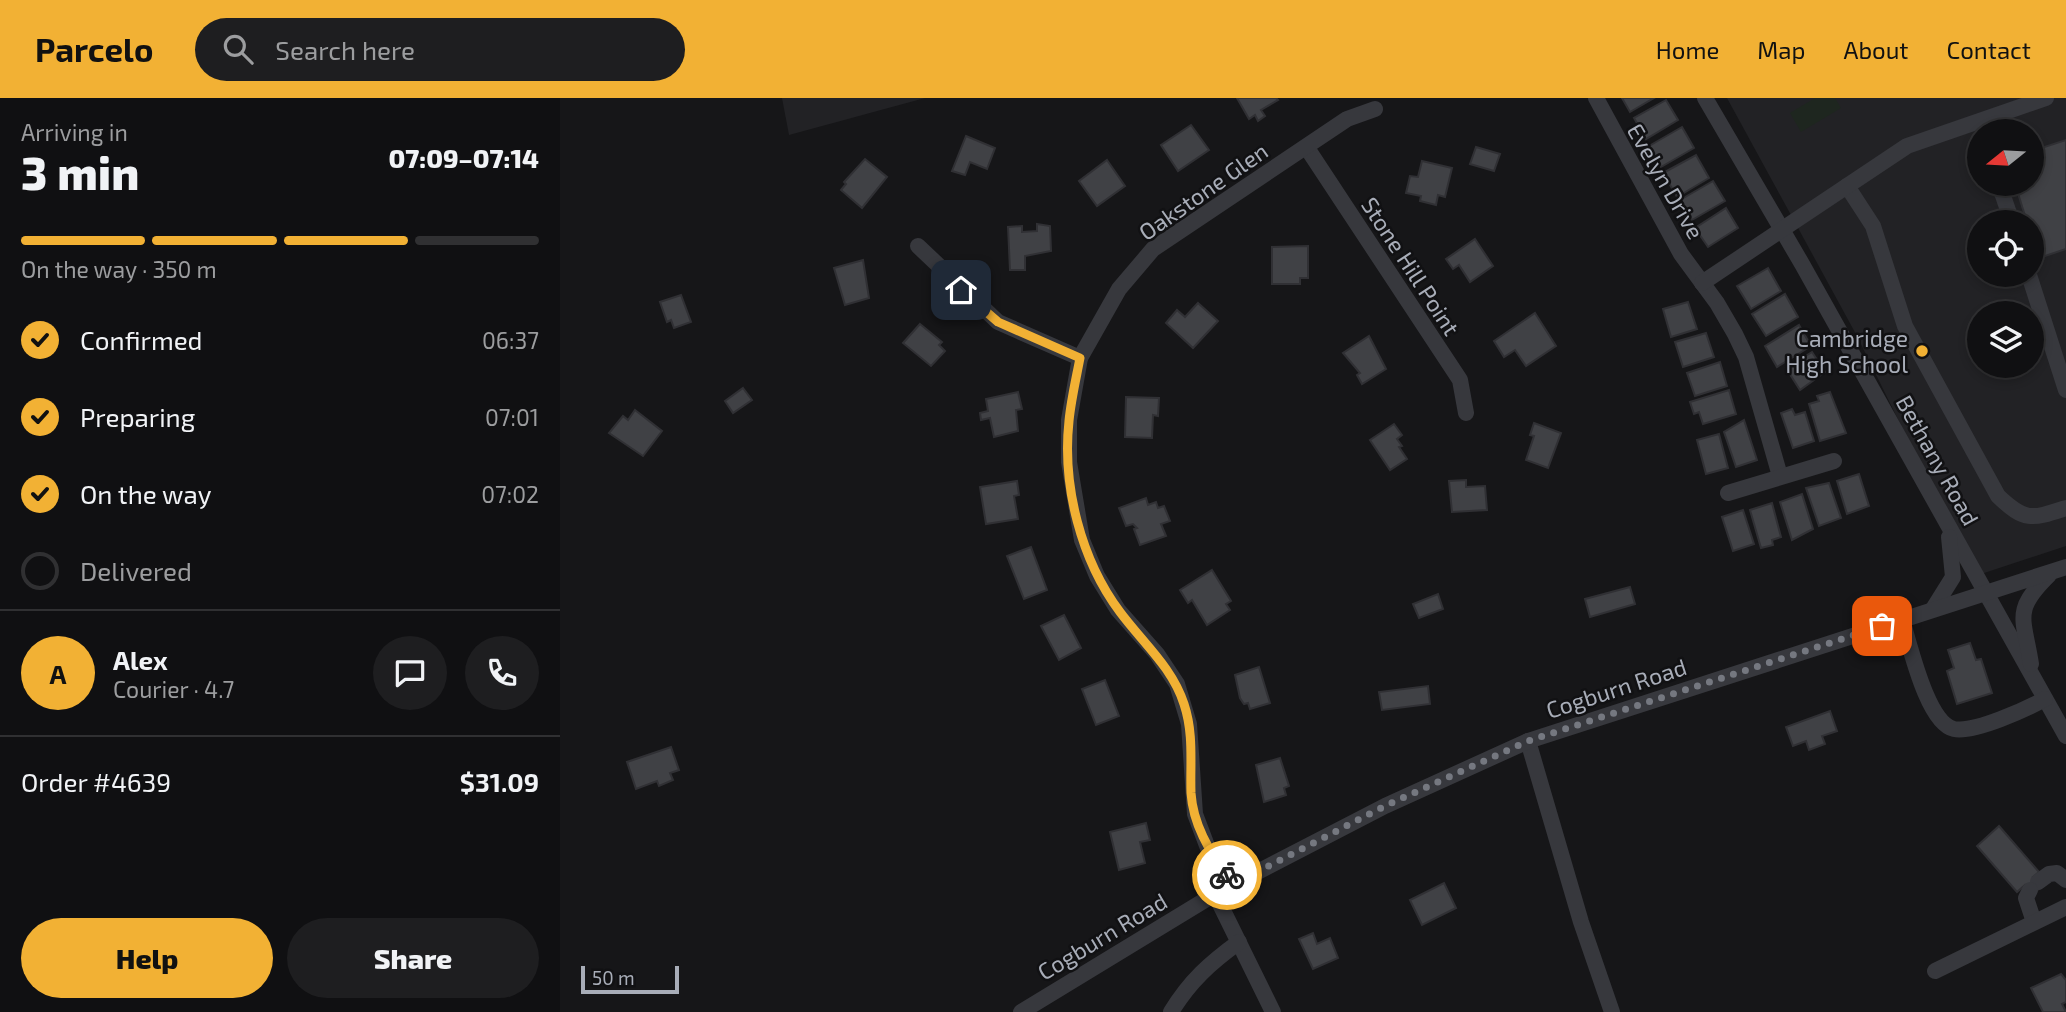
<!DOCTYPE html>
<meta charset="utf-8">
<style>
:root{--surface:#101012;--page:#1e1e20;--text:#f1f3f6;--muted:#9c9d9f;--line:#303032;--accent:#f2b134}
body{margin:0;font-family:"Exo 2",sans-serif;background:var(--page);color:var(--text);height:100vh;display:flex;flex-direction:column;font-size:26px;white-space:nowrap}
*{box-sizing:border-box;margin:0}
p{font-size:23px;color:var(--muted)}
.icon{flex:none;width:38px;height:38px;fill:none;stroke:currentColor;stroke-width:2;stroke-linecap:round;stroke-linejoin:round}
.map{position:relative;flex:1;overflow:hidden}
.details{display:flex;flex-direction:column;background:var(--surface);width:560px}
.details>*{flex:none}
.needle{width:46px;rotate:252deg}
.controls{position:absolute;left:1407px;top:21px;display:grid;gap:14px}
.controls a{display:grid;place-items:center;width:77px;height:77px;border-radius:50%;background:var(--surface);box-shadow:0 4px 10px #0003,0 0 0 2px var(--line);font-size:35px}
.scale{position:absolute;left:21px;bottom:18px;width:98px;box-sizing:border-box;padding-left:7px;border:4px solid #a8adb8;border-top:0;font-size:19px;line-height:24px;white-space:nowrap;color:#a8adb8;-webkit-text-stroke:5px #111113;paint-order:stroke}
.pin{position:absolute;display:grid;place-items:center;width:60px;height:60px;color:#fff;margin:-30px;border-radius:14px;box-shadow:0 4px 10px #0006}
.courier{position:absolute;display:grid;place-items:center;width:70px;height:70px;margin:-35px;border:5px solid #f2b134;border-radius:50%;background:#fff;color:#222;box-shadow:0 2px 9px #0007}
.headline em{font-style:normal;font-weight:800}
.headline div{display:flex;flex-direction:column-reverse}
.headline{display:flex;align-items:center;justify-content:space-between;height:119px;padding:0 21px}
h1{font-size:46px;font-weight:800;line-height:52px}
.bar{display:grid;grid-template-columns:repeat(4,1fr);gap:10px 7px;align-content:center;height:84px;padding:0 21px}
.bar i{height:9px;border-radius:5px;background:var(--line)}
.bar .on{background:var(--accent)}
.bar p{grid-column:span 4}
.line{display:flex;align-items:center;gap:18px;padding:0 21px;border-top:2px solid var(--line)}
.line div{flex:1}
.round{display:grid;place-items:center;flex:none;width:74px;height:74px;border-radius:37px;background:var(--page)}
ol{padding:0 21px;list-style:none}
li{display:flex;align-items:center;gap:21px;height:77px}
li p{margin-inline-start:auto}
li .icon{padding:7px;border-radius:50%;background:var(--accent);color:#111;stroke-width:4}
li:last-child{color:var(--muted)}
li i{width:38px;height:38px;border:4px solid var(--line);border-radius:50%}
.primary-button{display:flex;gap:14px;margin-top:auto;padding:14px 21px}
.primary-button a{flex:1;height:80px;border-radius:42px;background:var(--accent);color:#111;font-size:28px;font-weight:800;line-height:80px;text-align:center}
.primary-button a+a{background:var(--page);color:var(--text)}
header{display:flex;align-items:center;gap:42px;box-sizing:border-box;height:98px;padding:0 35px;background:var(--accent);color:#111}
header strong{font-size:33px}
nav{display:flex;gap:38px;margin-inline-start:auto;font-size:24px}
.search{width:490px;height:63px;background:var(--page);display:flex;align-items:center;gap:18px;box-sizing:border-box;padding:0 24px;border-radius:38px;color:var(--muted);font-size:26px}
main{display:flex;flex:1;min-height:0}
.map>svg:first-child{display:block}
.built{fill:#222225;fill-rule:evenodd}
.green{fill:#1e261f}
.building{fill:#404145;stroke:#303034;stroke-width:2}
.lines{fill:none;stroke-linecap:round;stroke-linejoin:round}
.minor{stroke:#37383d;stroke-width:16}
.done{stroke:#757880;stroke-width:7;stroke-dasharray:0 12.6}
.route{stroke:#f2b134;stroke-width:9}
.poi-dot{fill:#f2b134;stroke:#111113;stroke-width:2.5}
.labels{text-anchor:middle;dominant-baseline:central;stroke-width:5;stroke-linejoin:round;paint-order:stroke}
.street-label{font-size:23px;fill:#a8adb8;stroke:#111113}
.poi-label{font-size:23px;fill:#a8adb8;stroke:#111113;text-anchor:end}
</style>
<header>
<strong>Parcelo</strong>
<div class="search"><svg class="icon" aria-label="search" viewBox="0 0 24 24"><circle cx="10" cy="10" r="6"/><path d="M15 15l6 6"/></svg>Search here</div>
<nav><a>Home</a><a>Map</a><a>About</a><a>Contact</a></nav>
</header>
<main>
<section class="details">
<div class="headline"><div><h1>3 min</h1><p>Arriving in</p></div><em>07:09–07:14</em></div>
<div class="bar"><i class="on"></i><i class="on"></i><i class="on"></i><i></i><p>On the way · 350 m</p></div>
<ol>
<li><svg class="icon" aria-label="check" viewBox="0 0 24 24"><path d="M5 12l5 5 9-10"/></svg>Confirmed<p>06:37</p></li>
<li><svg class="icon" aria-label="check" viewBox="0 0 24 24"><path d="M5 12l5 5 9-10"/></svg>Preparing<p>07:01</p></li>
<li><svg class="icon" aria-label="check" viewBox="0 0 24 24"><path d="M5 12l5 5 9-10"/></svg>On the way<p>07:02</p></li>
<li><i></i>Delivered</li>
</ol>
<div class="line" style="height:126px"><b class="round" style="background:var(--accent);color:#111">A</b><div><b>Alex</b><p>Courier · 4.7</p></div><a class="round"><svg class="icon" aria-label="chat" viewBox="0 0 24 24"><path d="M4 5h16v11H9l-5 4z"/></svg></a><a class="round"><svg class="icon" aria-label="phone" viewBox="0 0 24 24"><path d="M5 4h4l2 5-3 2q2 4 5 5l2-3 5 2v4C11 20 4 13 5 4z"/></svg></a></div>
<div class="line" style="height:91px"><div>Order #4639</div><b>$31.09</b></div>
<div class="primary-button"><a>Help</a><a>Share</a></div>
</section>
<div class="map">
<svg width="1506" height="914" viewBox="0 0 1506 914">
<rect width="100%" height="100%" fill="#161618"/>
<g class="built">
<path d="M222 0H365L229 37Z"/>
<path d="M1167 0H1506V448L1415 478 1297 238ZM1419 33H1472V86H1419ZM1419 124H1472V177H1419ZM1419 215H1472V268H1419Z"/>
</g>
<path class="green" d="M1255 0H1275L1281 10 1241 34 1230 15Z"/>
<g class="building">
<path d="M677 0H716L718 2 701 12 705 18 698 23 695 17 689 21Z"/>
<path d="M1062 0H1094L1070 14Z"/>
<path d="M1106 2 1118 22 1086 41 1074 20Z"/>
<path d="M631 27 649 52 618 73 601 47Z"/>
<path d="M1122 29 1134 50 1101 69 1089 48Z"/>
<path d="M406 38 435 50 427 71 410 64 405 77 392 73Z"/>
<path d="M1506 42V151L1479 160 1472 138V124H1467L1455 86H1472V53Z"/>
<path d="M916 49 940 56 934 73 910 66Z"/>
<path d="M1136 57 1149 80 1117 99 1103 75Z"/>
<path d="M305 61 327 79 302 110 281 92 286 86 284 84Z"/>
<path d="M547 62 565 88 537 108 519 83Z"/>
<path d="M862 63 892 70 885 99 878 97 876 107 860 103 861 98 846 95 850 78 858 79Z"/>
<path d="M1153 83 1165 103 1132 122 1120 102Z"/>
<path d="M1166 110 1178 130 1148 149 1135 130Z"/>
<path d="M477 126 490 128 491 153 465 158V172H450L448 129 462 128V134L477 133Z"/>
<path d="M915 141 933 168 910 184 899 167 893 171 886 161Z"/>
<path d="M748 148V180H740V186H712V149Z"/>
<path d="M303 162 309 200 285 207 274 170Z"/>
<path d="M1208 170 1221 193 1191 211 1177 188Z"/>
<path d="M1225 196 1238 219 1206 238 1192 216Z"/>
<path d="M121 197 131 224 114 230 111 222 107 224 100 204Z"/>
<path d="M1128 204 1137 231 1111 239 1103 211Z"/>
<path d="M638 205 658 223 633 250 606 225 617 212 625 219Z"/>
<path d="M975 215 996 248 966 268 955 252 944 259 934 243Z"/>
<path d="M360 226 382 244 379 247 385 253 371 268 343 245Z"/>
<path d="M1239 227 1251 248 1217 269 1205 248Z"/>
<path d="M1146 235 1154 259 1123 269 1115 244Z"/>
<path d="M809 238 826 271 802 286 797 277 800 275 783 255Z"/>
<path d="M1252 254 1265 274 1240 292 1226 270Z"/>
<path d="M1160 264 1167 288 1135 298 1127 275Z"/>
<path d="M183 290 192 302 173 315 165 303Z"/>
<path d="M1169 292 1176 316 1143 326 1139 314 1134 316 1130 304Z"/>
<path d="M458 294 462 311 456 312 458 333 434 339 430 320 421 322 420 315 428 313 426 301Z"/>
<path d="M1270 294 1286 335 1260 343 1249 306 1259 303 1257 298Z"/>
<path d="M566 299 599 300 598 318 593 317 592 340 565 339Z"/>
<path d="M1232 311 1235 317 1245 314 1254 343 1233 350 1221 315Z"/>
<path d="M75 312 102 333 83 358 49 335 63 318 68 322Z"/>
<path d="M1184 322 1197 362 1176 369 1164 334Z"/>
<path d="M974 325 1001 335 988 370 966 362 974 338 970 337Z"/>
<path d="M834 326 842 337 837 341 842 348 839 349 847 361 830 372 810 342Z"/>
<path d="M1159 336 1168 370 1146 376 1137 342Z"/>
<path d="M1299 376 1309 408 1287 416 1277 383Z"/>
<path d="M906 382V389L925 388 927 412 892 414 889 383Z"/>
<path d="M457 383 459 397 454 398 458 421 426 426 420 389Z"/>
<path d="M1269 385 1281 420 1259 428 1246 390Z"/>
<path d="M1242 396 1253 431 1232 442 1220 404Z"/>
<path d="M586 400 588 407 596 404 598 410 604 408 610 423 601 426 606 438 580 447 574 431 577 430 573 426 566 428 559 410Z"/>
<path d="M1212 405 1221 439 1212 442 1213 447 1201 450 1190 412Z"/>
<path d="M1183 412 1194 446 1173 453 1162 419Z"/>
<path d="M471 449 487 492 464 501 447 458Z"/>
<path d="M652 472 671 503 666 506 670 512 647 527 632 502 628 505 620 492Z"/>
<path d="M1070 489 1075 506 1030 519 1025 501Z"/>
<path d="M878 496 883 511 859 520 853 506Z"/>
<path d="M504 517 521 550 499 562 481 528Z"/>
<path d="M1410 545 1416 562 1421 561 1432 595 1397 606 1387 573 1394 570 1388 552Z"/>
<path d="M699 569 710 605 690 611 688 605 684 606 680 600 675 577Z"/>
<path d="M545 582 559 618 536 627 522 591Z"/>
<path d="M868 588 870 606 822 612 819 594Z"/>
<path d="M1270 613 1277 633 1262 638 1265 646 1249 652 1246 643 1233 648 1226 629Z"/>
<path d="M111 649 119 672 110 675 113 682 99 688 97 683 76 691 67 664Z"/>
<path d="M720 660 729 688 724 690 726 697 704 704 696 667Z"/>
<path d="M586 725 590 742 580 744 585 765 559 772 550 734Z"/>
<path d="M1439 728 1479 774 1473 779 1482 788 1473 796 1465 787 1457 794 1417 748Z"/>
<path d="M884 785 896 810 862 827 850 802Z"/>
<path d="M753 835 757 846 770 840 778 860 753 871 739 841Z"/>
<path d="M1501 876 1506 882V904L1502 906 1506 914H1483L1471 890Z"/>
</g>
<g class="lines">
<g class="minor">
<path d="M1036 0 1121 156 1157 205 1175 236 1186 259 1220 378"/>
<path d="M1145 0 1242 166 1506 638"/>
<path d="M747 50 900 282 906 315"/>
<path d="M1439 86 1452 124"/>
<path d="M1287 88 1313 128 1345 228 1438 398C1465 424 1472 421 1506 410"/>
<path d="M358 148 438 224 520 260"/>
<path d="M1469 177 1506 292"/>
<path d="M1142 185 1347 48 1486 0"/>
<path d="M1168 395 1274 363"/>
<path d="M1373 511 1393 479 1389 439"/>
<path d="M1342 522C1350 547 1367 625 1394 631 1415 635 1466 611 1485 601"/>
<path d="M1471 566C1464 520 1452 513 1489 477"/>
<path d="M968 643 1021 824 1052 914"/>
<path d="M1478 784 1489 776 1497 775 1506 782"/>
<path d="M674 786 649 753 635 716 629 626 617 586 597 556 558 512 537 478 522 442 509 364V322L520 260 559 191 593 151 787 21 815 11"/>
<path d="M1470 792 1466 800 1474 824"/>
<path d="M655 796 713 914"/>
<path d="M1375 873 1506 809"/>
<path d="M461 914 655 796 825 708 968 643 1506 469"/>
<path d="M611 914C630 883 650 865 679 844"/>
</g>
</g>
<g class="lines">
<path class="done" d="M667 777 674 786 825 708 968 643 1322 528"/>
<path class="route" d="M401 192 438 224 520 260C516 281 511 302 509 323 502 388 521 462 560 514 583 545 612 569 624 606 634 636 630 665 631 695 633 726 649 753 667 777"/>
</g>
<circle class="poi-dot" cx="1362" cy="253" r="7"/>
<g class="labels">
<g class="street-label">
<text transform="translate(1106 83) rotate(60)">Evelyn Drive</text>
<text transform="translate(643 93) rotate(-35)">Oakstone Glen</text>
<text transform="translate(851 168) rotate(57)">Stone Hill Point</text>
<text transform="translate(1378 362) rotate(61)">Bethany Road</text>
<text transform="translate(1056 590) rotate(-18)">Cogburn Road</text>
<text transform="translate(542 838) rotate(-31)">Cogburn Road</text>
</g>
<g class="poi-label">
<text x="1348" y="240">Cambridge<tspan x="1348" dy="26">High School</tspan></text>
</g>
</g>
</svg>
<div class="controls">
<a><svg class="needle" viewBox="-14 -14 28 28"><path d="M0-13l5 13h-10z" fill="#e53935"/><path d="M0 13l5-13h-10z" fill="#9c9d9f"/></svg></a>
<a><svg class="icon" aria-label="locate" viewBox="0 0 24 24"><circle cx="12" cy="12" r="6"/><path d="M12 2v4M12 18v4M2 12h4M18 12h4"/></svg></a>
<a><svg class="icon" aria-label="layers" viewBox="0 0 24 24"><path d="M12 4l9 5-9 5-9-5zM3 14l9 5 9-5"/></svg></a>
</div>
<div class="scale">50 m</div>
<div class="pin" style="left:1322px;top:528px;background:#ea580c"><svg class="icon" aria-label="bag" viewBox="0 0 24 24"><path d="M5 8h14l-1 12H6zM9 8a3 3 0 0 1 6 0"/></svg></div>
<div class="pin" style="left:401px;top:192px;background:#1f2937"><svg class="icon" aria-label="home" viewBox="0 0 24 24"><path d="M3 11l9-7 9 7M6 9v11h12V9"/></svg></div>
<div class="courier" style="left:667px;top:777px"><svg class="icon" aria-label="bike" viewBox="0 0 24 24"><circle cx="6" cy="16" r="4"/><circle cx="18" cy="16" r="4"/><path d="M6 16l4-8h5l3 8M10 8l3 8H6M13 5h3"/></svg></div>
</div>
</main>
